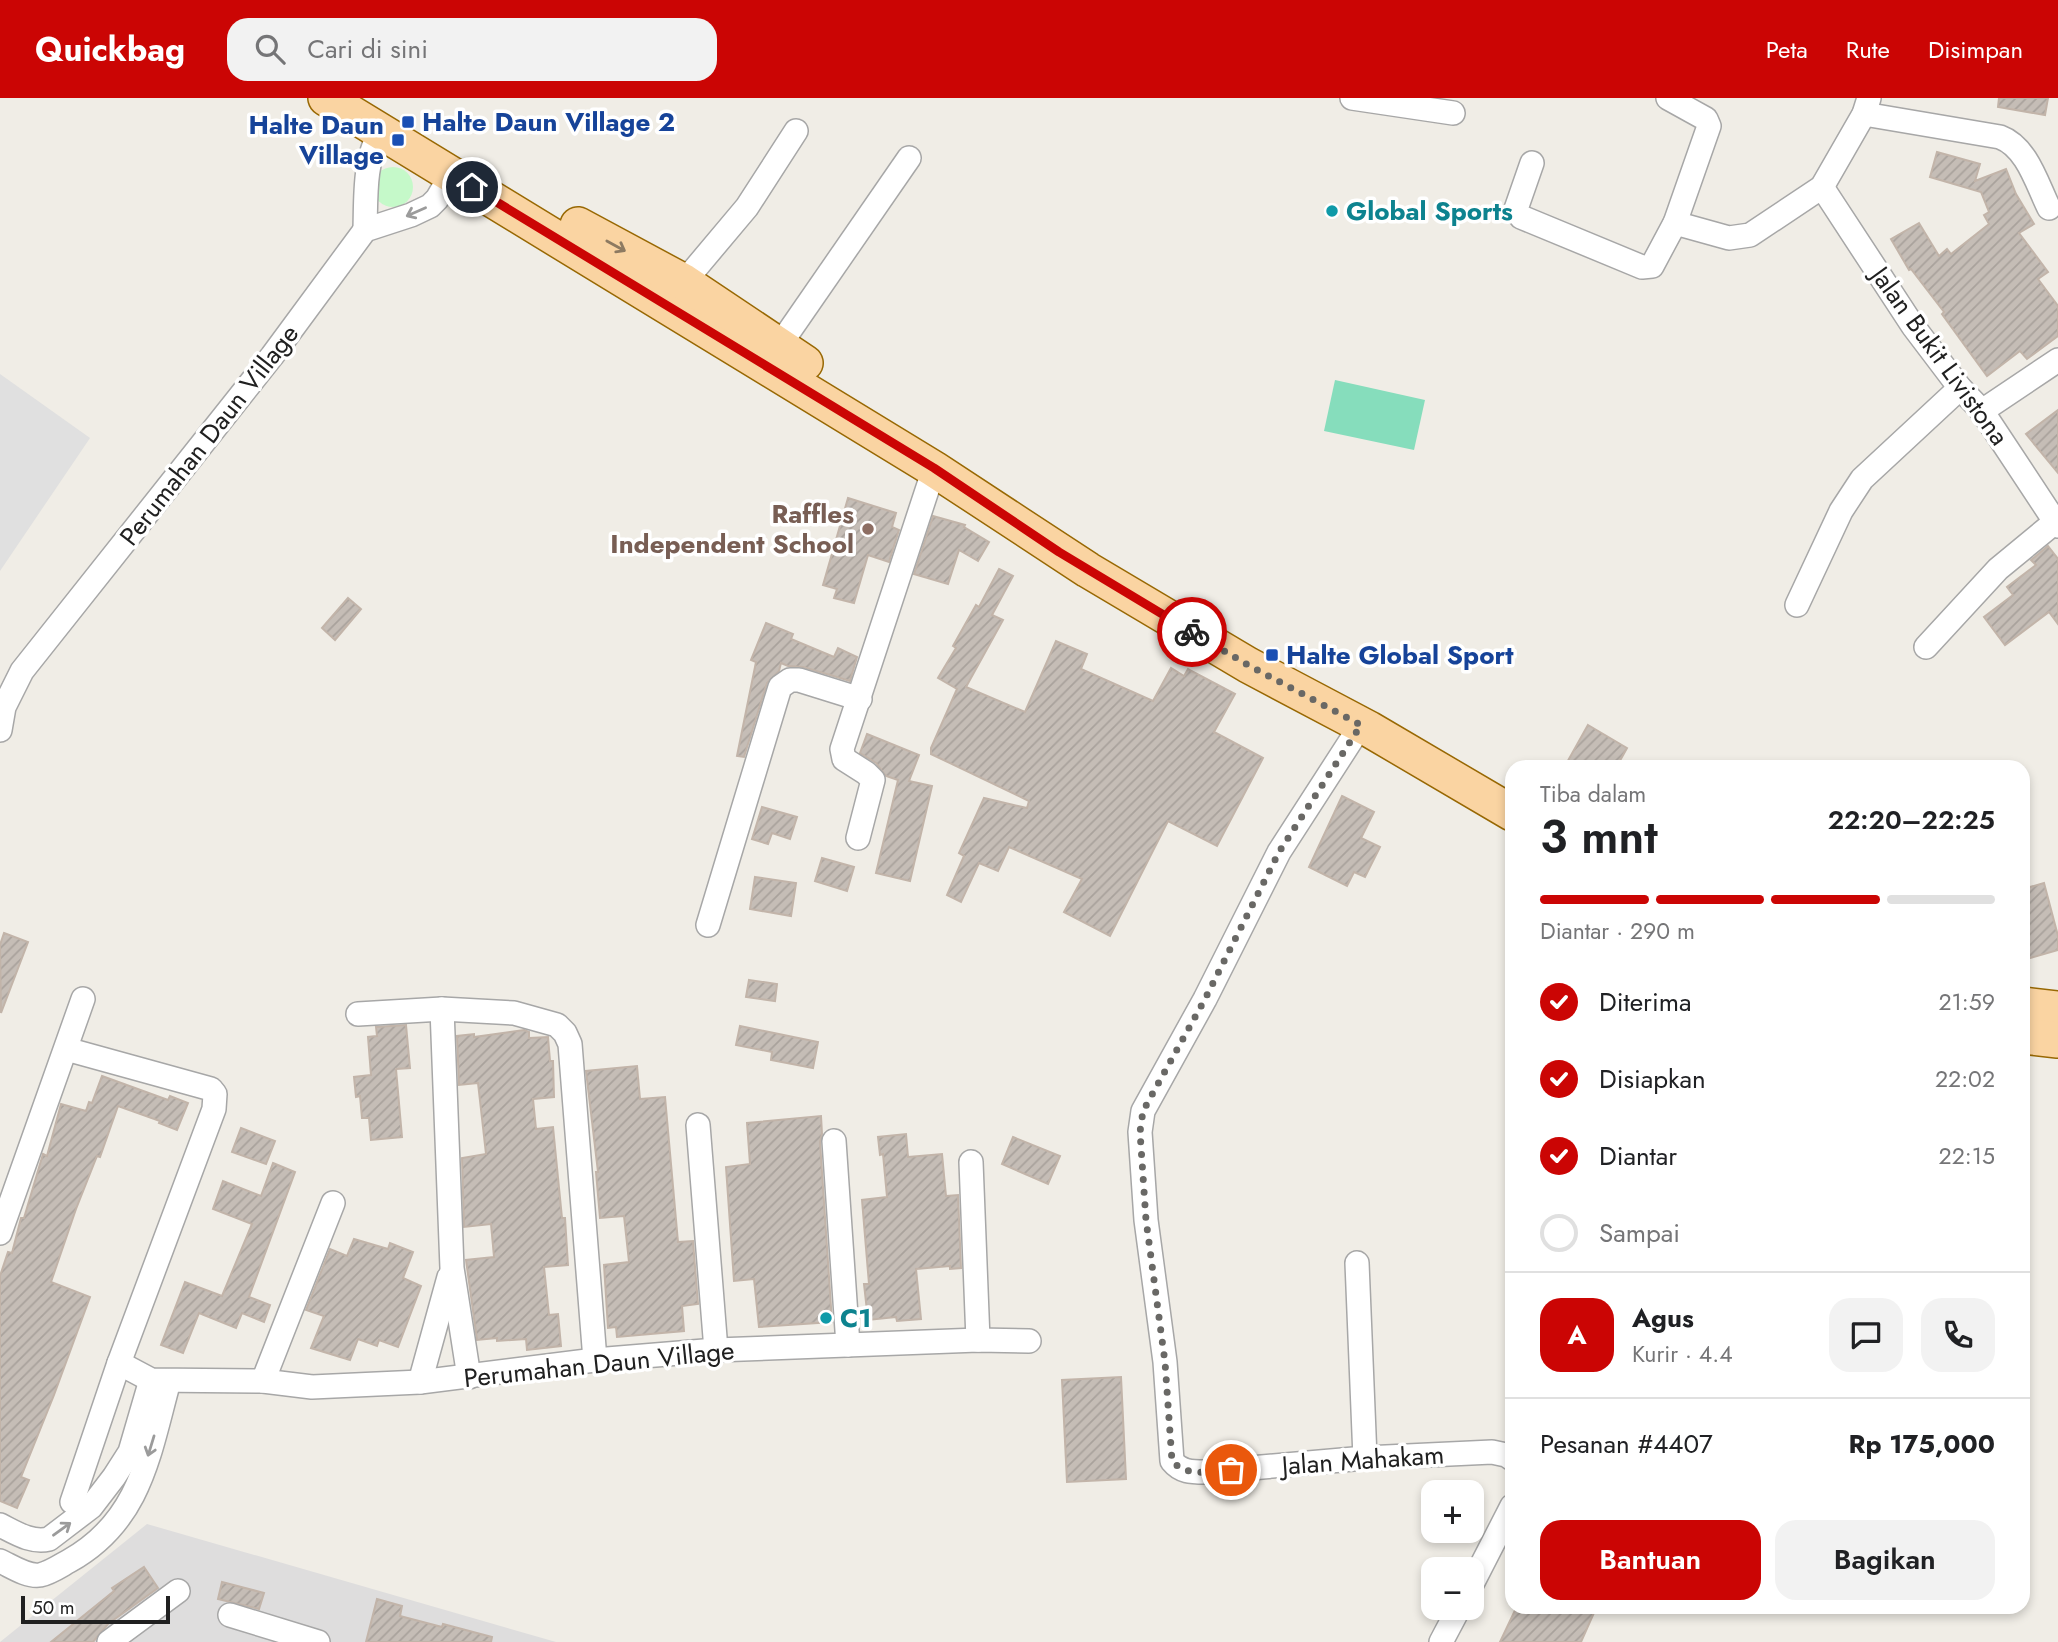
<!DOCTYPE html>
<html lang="id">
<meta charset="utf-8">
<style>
:root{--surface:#fff;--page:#f2f2f2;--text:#202124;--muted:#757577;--line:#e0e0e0;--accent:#cb0504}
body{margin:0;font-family:Jost,sans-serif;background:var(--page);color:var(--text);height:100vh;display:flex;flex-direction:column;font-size:26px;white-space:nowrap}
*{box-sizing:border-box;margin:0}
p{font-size:23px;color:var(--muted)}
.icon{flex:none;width:38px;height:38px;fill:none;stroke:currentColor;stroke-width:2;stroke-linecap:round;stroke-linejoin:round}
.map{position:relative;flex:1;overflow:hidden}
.panel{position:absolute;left:1505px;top:662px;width:525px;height:854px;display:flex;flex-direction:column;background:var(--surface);border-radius:21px;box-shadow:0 4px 10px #0003}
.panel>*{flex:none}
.controls{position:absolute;left:1421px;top:1382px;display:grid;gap:14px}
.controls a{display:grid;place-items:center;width:63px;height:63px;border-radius:14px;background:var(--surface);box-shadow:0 4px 10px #0003;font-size:35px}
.scale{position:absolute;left:21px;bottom:18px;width:149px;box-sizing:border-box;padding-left:7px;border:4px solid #202020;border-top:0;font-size:19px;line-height:24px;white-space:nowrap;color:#202020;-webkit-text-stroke:5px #fff;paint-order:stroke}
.pin{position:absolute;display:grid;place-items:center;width:60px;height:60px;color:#fff;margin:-30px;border:4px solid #fff;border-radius:50%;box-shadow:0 2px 7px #0007}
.courier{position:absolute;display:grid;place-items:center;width:70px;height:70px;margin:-35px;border:5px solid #cb0504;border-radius:50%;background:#fff;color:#222;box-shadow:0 2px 9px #0007}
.head em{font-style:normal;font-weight:600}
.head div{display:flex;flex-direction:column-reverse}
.head{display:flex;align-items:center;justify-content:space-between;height:119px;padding:0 35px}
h1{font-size:46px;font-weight:600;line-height:52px}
.bar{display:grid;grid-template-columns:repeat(4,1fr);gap:10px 7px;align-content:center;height:84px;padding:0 35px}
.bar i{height:9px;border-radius:5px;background:var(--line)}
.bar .current{background:var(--accent)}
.bar p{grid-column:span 4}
.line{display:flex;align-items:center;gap:18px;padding:0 35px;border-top:2px solid var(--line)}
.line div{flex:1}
.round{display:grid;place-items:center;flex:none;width:74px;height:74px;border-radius:21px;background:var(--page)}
ol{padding:0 35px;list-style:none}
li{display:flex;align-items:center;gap:21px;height:77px}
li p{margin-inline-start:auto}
li .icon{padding:7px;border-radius:50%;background:var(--accent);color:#fff;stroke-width:4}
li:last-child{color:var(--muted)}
li i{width:38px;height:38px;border:4px solid var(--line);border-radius:50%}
.action{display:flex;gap:14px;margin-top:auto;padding:14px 35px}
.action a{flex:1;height:80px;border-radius:21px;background:var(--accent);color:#fff;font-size:28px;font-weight:600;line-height:80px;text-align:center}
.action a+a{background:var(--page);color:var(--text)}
header{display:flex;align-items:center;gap:42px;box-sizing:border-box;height:98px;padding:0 35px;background:var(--accent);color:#fff}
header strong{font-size:33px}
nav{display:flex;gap:38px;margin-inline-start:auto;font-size:24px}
.search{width:490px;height:63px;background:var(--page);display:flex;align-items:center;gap:18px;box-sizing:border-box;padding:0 24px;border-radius:21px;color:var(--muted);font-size:26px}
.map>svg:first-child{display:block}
.residential{fill:#dedddd}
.park{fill:#c5f9c9}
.pitch{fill:#86ddbc}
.parking{fill:#e0e0e0}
.building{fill:url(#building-hatch);stroke:#c2b4a9;stroke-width:2}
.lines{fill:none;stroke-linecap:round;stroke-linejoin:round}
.minor-casing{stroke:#a7a7a7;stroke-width:26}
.primary-casing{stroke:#986803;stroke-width:38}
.minor{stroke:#fff;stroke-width:23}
.primary{stroke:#fad4a2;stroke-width:35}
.oneway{stroke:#9b9b9b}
.oneway2{stroke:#8d7a61}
.done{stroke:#696865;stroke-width:7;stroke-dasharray:0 12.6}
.route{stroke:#cb0504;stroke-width:9}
.transit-dot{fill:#1a4fb4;stroke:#fff;stroke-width:2.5}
.culture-dot{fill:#0f9aa8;stroke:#fff;stroke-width:2.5}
.education-dot{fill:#8d6e63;stroke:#fff;stroke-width:2.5}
.labels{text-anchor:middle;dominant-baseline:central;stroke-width:7;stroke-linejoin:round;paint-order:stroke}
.transit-label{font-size:26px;font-weight:bold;fill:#164399;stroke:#fff;text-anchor:start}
.culture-label{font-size:26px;font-weight:bold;fill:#0d838f;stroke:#fff;text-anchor:start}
.street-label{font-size:26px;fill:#202020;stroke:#fff}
.education-label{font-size:26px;font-weight:bold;fill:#785e54;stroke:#fff;text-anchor:end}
</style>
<header>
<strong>Quickbag</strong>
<div class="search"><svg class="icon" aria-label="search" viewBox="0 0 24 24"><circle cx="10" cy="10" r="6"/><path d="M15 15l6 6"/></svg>Cari di sini</div>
<nav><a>Peta</a><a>Rute</a><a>Disimpan</a></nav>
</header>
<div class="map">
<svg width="2058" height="1544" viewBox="0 0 2058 1544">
<defs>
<pattern id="building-hatch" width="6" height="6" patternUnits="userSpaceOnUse" patternTransform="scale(1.75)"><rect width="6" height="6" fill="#c5bdb6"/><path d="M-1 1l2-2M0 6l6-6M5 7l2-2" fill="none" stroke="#a9a29c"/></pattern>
</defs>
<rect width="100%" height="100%" fill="#f0ede6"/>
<path class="residential" d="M147 1426 556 1544H0Z"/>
<circle class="park" cx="393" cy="89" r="20"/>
<path class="pitch" d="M1335 282 1425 302 1414 352 1324 333Z"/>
<path class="parking" d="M0 276 90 340 0 473Z"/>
<g class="building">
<path d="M1999 0H2048L2045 17 1998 9Z"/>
<path d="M1937 54 1980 66 1975 83 2006 71 2016 96 2034 126 2019 135 2048 174 2038 181 2058 208V238L2027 261 2020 253 1987 278 1942 216 1944 214 1911 171 1909 172 1891 141 1919 125 1939 158 1947 151 1951 156 1989 126 1984 117 1989 114 1981 94 1930 79Z"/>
<path d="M2058 312V375L2026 336Z"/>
<path d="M848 400 896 415 892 429 899 432 889 464 868 457 854 505 834 500 837 491 823 487Z"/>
<path d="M933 418 965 427 964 429 989 444 978 463 959 452 948 486 914 476Z"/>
<path d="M2048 448 2058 461V526L2049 514 2005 547 1984 519 2013 497 2007 489 2036 467 2031 462Z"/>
<path d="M999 471 1013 478 992 517 1003 522 966 589 1025 614 1056 543 1087 556 1081 571 1153 603 1171 570 1184 578 1188 571 1235 596 1214 634 1263 660 1217 748 1168 723 1110 838 1064 814 1082 781 1009 749 998 773 979 765 961 804 947 797 964 758 959 755 984 700 1027 710 1029 703 931 656V650L957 591 938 580 956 550 953 548 976 507 979 509Z"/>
<path d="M348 500 361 511 335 542 322 530Z"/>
<path d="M766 525 793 536 791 541 834 559 838 550 857 559 850 583 803 569 788 568 781 565 779 573 767 585 744 659 737 658 756 564 751 562Z"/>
<path d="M1588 627 1627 650 1617 668H1565Z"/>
<path d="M867 636 919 657 909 683 932 688 910 783 876 775 898 682 886 678 876 665 860 655Z"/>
<path d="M1342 698 1374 714 1361 740 1380 749 1365 779 1354 774 1347 788 1309 769Z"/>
<path d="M762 709 797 719 790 741 772 735 768 746 752 741Z"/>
<path d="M822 760 854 769 847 793 815 783Z"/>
<path d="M755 779 796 785 791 818 750 811Z"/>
<path d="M2044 785 2058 838V852L2023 862V791Z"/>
<path d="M4 835 28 844 1 915 0 847Z"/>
<path d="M749 882 777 886 775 903 746 899Z"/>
<path d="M406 927 410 970 396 971 402 1039 371 1042 369 1020H362L360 998 356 999 354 979 371 977 368 939 377 938 376 929Z"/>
<path d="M740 928 818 944 813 970 771 962 772 954 736 947Z"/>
<path d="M524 932 529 934V940L548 939 550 963H553L554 999 533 1001 536 1031 553 1029 562 1120H565L568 1167 544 1169 549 1217 558 1216 561 1248 527 1252 526 1241 497 1243V1240L477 1242 466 1162 494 1159 491 1126 464 1129 462 1060 486 1056 478 985 459 987 457 938 474 936V939Z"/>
<path d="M637 968 640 1001 665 999 678 1144 693 1143 698 1206 682 1208 684 1233 617 1239 616 1229 608 1230 604 1167 629 1164 624 1118 600 1120 596 1074H598L586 973Z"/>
<path d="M102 978 168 1002 170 998 188 1005 177 1032 159 1025 160 1023 118 1008 100 1059 97 1058 76 1111 51 1184 90 1199 54 1297 21 1379 29 1382 17 1410 0 1403V1178L8 1154 12 1155 21 1120H24L43 1056 47 1058 61 1006 86 1013 89 1004 92 1005Z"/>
<path d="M821 1018 822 1036 820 1044 832 1224 759 1229 754 1181 734 1183 726 1069 750 1066 747 1025Z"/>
<path d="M241 1030 275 1043 266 1066 232 1054Z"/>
<path d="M906 1036 908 1059 942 1056 946 1098 958 1097 961 1170 950 1171V1168L916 1171 921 1221 897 1223 896 1219 868 1222 864 1186H869L862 1102 887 1099 883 1056 880 1057 878 1039Z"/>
<path d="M1013 1039 1060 1058 1048 1086 1002 1066Z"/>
<path d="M273 1065 295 1074 249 1199 270 1207 264 1224 242 1215 236 1230 199 1215 183 1255 161 1247 185 1184 222 1198 252 1126 213 1111 223 1083 261 1098Z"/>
<path d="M354 1141 388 1151 390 1145 413 1154 403 1180 421 1188 398 1249 379 1242 377 1248 358 1241 350 1262 311 1250 324 1218 306 1212 330 1151 347 1158Z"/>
<path d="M1121 1279 1126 1381 1067 1384 1062 1282Z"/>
<path d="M144 1469 158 1490 108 1526 93 1544H51L114 1493 112 1490Z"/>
<path d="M222 1484 264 1495 259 1511 218 1501Z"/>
<path d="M377 1501 402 1508 400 1518 442 1529 443 1526 492 1539 491 1544H366Z"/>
<path d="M1517 1508H1597L1581 1544H1500Z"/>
</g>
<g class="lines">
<defs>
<g id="minor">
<path d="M1352 0 1453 15"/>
<path d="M1864 16 2000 39C2027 49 2037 86 2049 110"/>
<path d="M1532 65 1516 111 1521 119 1642 169 1652 168 1675 125 1709 28 1706 21 1668 0"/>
<path d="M1822 89 1913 228 1960 290 1982 313 2058 428"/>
<path d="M1675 125 1729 140 1750 137 1822 89 1864 16 1869 0"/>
<path d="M365 132C366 95 364 67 380 32"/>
<path d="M684 184 747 109 796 33"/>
<path d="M779 248 909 60"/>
<path d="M1982 313 2058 262"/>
<path d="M1797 507 1841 413 1862 381 1960 290"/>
<path d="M1926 549 1998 471 2055 424"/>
<path d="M1361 627 1279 754 1205 901 1143 1013 1140 1034 1146 1122 1165 1264 1172 1363C1181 1374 1191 1374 1205 1374L1365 1360 1492 1354 1506 1357 1512 1361"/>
<path d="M0 632 4 609 22 573 272 258 365 132 411 117 430 108 437 101 451 77"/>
<path d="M858 740 873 682 866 675 844 661 842 651 934 371"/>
<path d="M708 827 780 589 790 582H799L860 601"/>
<path d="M442 911 452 1170 469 1279"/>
<path d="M358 916 442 911 514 915 557 927 565 935 570 946 595 1262"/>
<path d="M66 951 211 991 215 996 214 1011 119 1265 72 1404"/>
<path d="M698 1027 716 1252"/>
<path d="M834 1043 848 1247"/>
<path d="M971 1064 978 1242"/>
<path d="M0 1135 83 901"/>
<path d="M1357 1165 1365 1360"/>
<path d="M119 1265 151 1282 263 1283 312 1289 420 1284 595 1262 716 1252 978 1242 1029 1243"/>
<path d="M263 1283 333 1105"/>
<path d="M420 1284 449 1179"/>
<path d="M0 1427C16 1435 31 1445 49 1441L91 1409 114 1379 130 1354 151 1282"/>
<path d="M0 1463C11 1468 27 1479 40 1477 50 1475 60 1468 69 1463 141 1423 149 1355 169 1283"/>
<path d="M1472 1486 1512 1408"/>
<path d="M230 1517 318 1544"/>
<path d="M109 1544 178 1493"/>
<path d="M1441 1544 1459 1510"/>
</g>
<g id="primary">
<path d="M326 0 934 371 1088 472 1248 567 1369 631 1512 715"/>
<path d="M578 127 684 184 805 265"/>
<path d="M2023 907 2058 911"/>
<path d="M2023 938 2058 942"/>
</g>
</defs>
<use href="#minor" class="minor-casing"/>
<use href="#primary" class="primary-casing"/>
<use href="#minor" class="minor"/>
<use href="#primary" class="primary"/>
</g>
<defs><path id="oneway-shaft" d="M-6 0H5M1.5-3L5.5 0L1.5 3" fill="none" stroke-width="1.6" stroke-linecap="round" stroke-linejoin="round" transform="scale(1.75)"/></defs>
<g class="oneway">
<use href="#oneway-shaft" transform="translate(416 114) rotate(156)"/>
<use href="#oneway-shaft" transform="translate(151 1348) rotate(107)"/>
<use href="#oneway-shaft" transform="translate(62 1431) rotate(-36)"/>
</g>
<use class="oneway2" href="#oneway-shaft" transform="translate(616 148) rotate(29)"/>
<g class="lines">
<path class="done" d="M1192 534 1248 567 1361 627 1279 754 1205 901 1143 1013 1140 1034 1146 1122 1165 1264 1172 1363C1187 1380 1211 1373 1231 1372"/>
<path class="route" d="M472 89 934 370 1059 454 1192 534"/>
</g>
<g class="transit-dot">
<rect x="401" y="17" width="14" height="14" rx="3.5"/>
<rect x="391" y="35" width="14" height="14" rx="3.5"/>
<rect x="1265" y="550" width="14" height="14" rx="3.5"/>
</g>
<g class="culture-dot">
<circle cx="1332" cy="113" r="7"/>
<circle cx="826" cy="1220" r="7"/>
</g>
<circle class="education-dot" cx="868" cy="431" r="7"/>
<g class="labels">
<g class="transit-label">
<text x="422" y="24">Halte Daun Village 2</text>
<text x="384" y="27" text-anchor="end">Halte Daun<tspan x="384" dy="30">Village</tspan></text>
<text x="1286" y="557">Halte Global Sport</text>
</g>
<g class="culture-label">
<text x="1346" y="113">Global Sports</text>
<text x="840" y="1220">C1</text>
</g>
<g class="street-label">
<text transform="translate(1940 258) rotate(54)">Jalan Bukit Livistona</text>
<text transform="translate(209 337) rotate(-52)">Perumahan Daun Village</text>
<text transform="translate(599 1266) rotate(-6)">Perumahan Daun Village</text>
<text transform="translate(1363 1362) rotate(-4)">Jalan Mahakam</text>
</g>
<g class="education-label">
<text x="854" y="416">Raffles<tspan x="854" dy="30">Independent School</tspan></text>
</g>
</g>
</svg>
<div class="controls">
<a>+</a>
<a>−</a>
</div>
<div class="scale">50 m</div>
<div class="pin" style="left:1231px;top:1372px;background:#ea580c"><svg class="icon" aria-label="bag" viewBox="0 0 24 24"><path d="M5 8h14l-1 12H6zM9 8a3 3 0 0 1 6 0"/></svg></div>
<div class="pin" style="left:472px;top:89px;background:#1f2937"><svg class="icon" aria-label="home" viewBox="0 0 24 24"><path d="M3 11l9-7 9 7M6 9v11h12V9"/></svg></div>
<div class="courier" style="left:1192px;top:534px"><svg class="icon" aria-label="bike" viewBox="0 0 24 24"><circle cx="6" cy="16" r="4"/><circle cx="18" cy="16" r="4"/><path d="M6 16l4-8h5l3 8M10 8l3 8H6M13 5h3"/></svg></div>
<section class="panel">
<div class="head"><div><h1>3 mnt</h1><p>Tiba dalam</p></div><em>22:20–22:25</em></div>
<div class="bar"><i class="current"></i><i class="current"></i><i class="current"></i><i></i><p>Diantar · 290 m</p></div>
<ol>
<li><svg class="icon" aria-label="check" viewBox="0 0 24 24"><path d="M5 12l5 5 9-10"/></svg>Diterima<p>21:59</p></li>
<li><svg class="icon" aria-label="check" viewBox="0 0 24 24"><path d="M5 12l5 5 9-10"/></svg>Disiapkan<p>22:02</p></li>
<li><svg class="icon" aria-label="check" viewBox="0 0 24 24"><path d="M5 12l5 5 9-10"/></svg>Diantar<p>22:15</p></li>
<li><i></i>Sampai</li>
</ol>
<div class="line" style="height:126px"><b class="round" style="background:var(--accent);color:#fff">A</b><div><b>Agus</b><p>Kurir · 4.4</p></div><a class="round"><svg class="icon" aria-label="chat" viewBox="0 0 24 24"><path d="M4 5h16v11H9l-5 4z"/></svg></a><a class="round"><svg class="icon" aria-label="phone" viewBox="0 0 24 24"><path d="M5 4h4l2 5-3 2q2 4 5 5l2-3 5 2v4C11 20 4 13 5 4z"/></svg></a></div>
<div class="line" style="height:91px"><div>Pesanan #4407</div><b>Rp 175,000</b></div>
<div class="action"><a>Bantuan</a><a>Bagikan</a></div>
</section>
</div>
